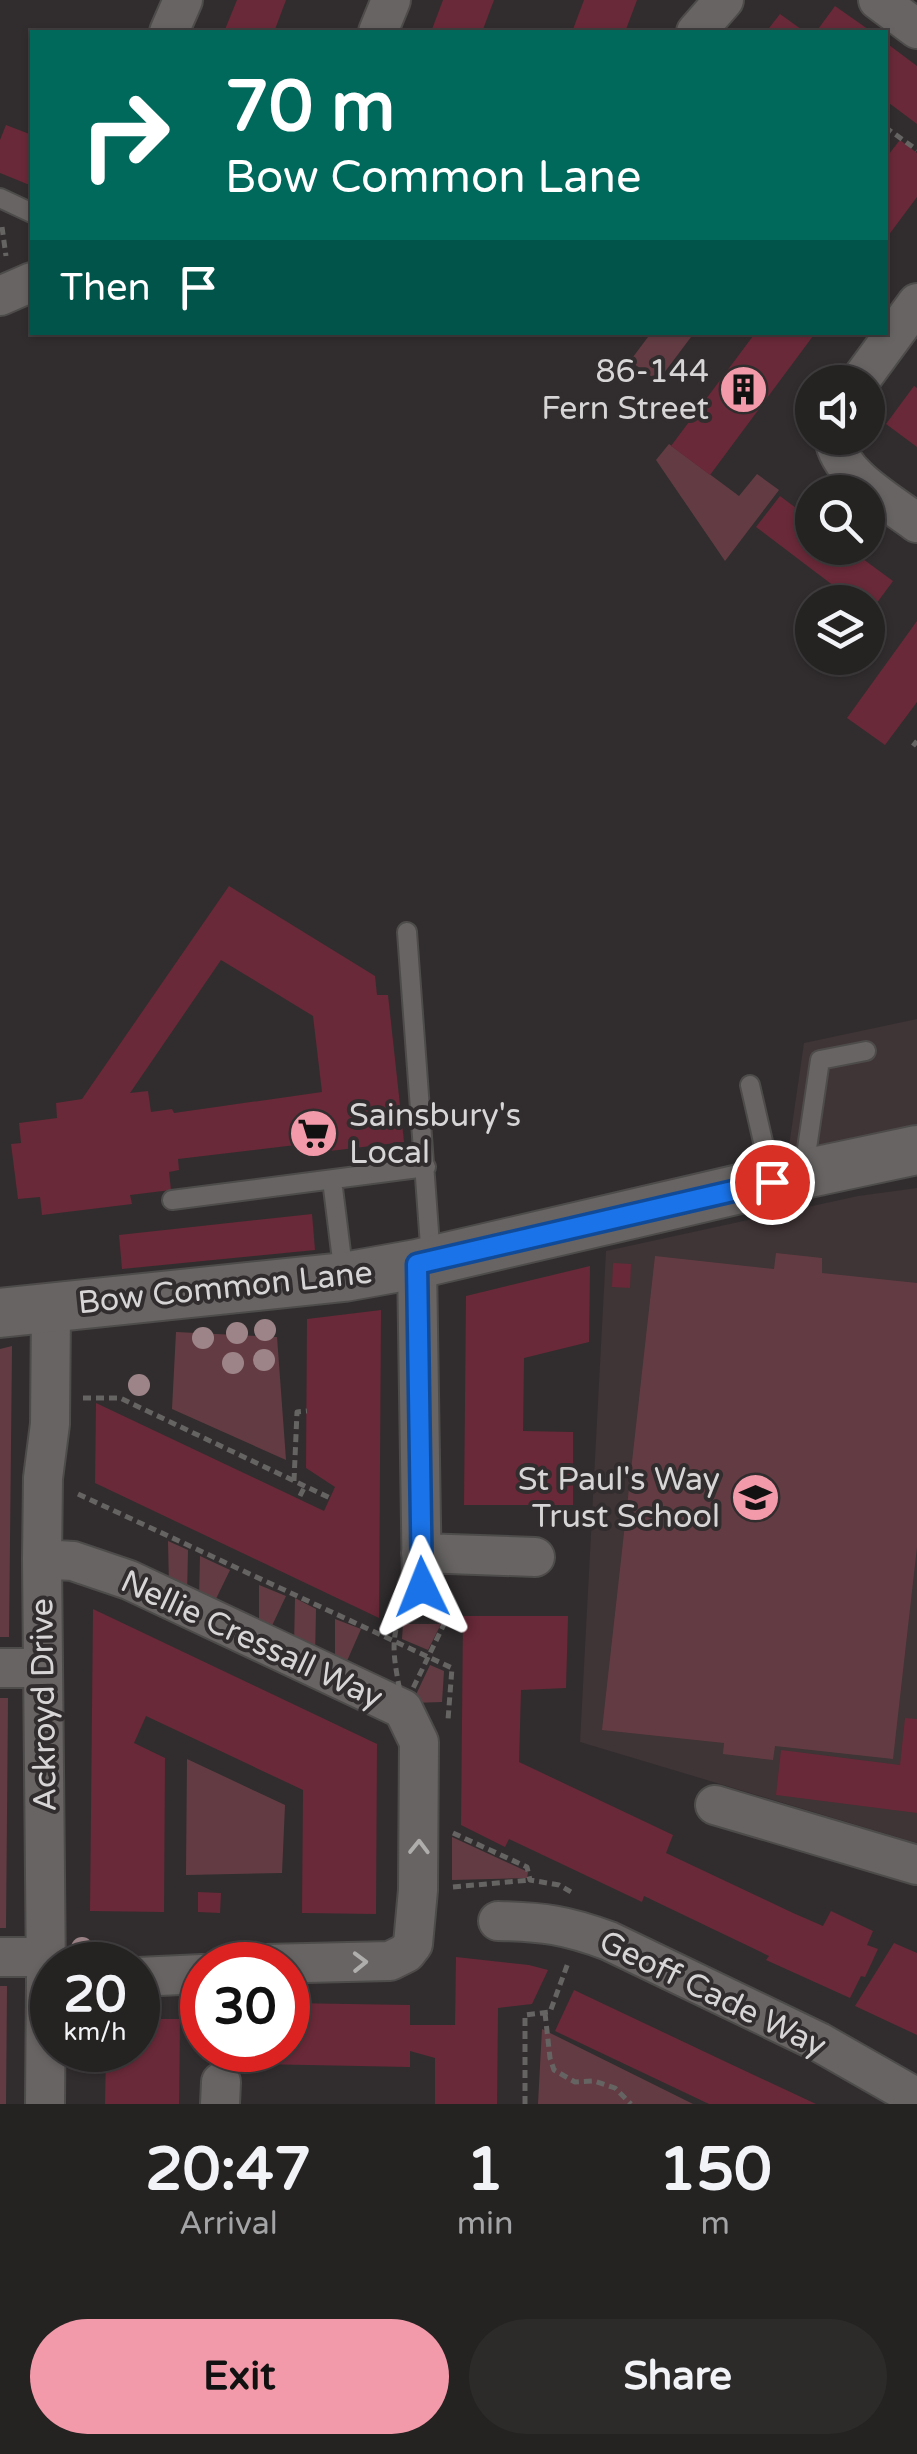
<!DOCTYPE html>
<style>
:root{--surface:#252222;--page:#2d2a2a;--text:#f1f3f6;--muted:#a3a4a5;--line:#423f40;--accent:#f39aaa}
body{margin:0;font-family:"Varela Round",sans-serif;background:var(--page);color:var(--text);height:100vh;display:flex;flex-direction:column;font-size:38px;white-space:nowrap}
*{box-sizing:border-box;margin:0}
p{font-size:32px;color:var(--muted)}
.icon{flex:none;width:55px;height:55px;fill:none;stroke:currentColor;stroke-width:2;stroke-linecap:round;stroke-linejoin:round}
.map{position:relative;height:2104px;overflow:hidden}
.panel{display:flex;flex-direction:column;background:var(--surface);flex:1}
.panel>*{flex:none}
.guide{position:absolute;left:30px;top:30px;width:858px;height:305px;border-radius:0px;box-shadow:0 2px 8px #0004,0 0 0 2px var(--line);background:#00695c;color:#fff;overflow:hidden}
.tools{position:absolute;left:795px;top:365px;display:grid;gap:20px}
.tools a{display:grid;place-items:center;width:90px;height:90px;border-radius:50%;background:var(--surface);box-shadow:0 2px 8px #0004,0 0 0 2px var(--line);font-size:50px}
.speed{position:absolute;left:30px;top:1942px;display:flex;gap:20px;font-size:50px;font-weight:700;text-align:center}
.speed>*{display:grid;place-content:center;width:130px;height:130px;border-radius:50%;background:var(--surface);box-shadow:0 2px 8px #0004,0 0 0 2px var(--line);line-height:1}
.speed small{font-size:25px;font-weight:400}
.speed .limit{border:15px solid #d22;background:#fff;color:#111}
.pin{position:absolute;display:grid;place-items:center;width:85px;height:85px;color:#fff;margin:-42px;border:5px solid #fff;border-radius:50%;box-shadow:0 2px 10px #0007}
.me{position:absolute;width:110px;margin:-55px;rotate:358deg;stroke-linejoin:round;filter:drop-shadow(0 0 8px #0008)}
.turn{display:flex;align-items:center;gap:35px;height:210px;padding:0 30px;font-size:45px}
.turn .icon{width:130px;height:130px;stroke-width:2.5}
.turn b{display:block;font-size:70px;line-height:85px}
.then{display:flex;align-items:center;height:95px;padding:0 30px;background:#0003;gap:20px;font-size:38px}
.eta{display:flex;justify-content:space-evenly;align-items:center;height:170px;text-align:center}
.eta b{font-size:60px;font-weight:700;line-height:70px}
.button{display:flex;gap:20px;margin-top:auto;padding:20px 30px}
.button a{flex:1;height:115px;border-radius:60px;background:var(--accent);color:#111;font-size:40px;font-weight:700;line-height:115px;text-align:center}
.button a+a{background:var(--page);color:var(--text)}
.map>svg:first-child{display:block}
</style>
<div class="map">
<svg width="917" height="2104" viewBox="0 0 917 2104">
<rect width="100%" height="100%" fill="#312d2e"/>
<path fill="#3f3436" d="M917,1019V1126L788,1153L804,1043Z
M917,1188V1843L580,1742L606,1251L858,1196Z"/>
<path fill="#633c43" d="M651,333H694L658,381L630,361Z
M669,444L739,496L757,474L779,490L725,561L656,460Z
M776,1253L822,1258V1273L917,1283V1547L893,1759L775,1746L773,1760L723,1754L724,1743L602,1730L655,1256L774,1269Z
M176,1332L277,1337L286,1460L172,1409Z
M12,1346L9,1637H0V1349Z
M168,1541L188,1550L187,1594L169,1585Z
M200,1556L230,1570L212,1607L199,1599Z
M259,1585L286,1596L269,1632L259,1628Z
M295,1598L316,1609L315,1656L294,1647Z
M335,1619L361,1629L343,1670L335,1666Z
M403,1624H441L428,1650L402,1639Z
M430,1665L444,1671L442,1702L412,1703Z
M0,1698H8L6,1928H0Z
M187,1759L285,1805L282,1873L186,1875Z
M452,1837L528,1872L527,1878L452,1880Z
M0,1986H7L6,2104H0Z
M542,2029L693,2104H538Z"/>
<path fill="#692938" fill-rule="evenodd" d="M237,0H286L274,32H224Z
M443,0H494L482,32H431Z
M584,0H637L625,32H572Z
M835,6L872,32H816Z
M780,14L805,32H766Z
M885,42L917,66V124L885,100Z
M6,125L32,135V186L0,173V140Z
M900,140L917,153V197L885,240V159Z
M756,332H816L710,475L671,446Z
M914,386L917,388V447L886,424Z
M780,496L812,520V548H848L893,581L868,615V602H855L756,527Z
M917,621V702L885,745L847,718Z
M229,886L375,976L377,995H388L404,1142L330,1151L329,1141L178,1159L179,1170L169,1172L171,1190L130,1195L132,1204L42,1215L40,1197L18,1199L11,1144L21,1143L19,1123L57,1118L56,1103L82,1099ZM221,960L313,1016L322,1092L174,1113L172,1109L151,1112L148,1091L130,1093Z
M312,1214L315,1250L122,1269L119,1235Z
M613,1263L631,1264L630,1288L612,1287Z
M590,1266L589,1342L524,1358L523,1431L573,1432V1505H464L466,1296Z
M381,1310L379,1618L95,1483L96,1403L324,1511L335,1487L306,1468L307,1319Z
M93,1609L377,1744L376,1914L302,1913L303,1790L146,1716L134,1743L165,1758L164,1912L90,1911Z
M463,1616H568L566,1688L521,1690L519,1762L673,1835L666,1853L793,1913L823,1926L831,1911L873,1931L867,1945L878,1949L865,1977L861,1976L850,1998L766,1960L769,1956L644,1896L642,1902L509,1839L505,1847L461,1825Z
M905,1718L917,1719V1813L776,1795L781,1750L900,1765Z
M198,1892L221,1893L220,1913L198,1912Z
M894,1943L917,1953V2035L855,2006Z
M456,1957L529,1965L548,1970L532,2004L498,2008L497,2104H435V2058L410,2051V2067L256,2064L255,2054L243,2051L288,2050V2003L410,2005V2025H455Z
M574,1990L724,2061L816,2104H709L555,2031Z
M138,2001H150V2019H180L179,2104H105L106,2050H138Z"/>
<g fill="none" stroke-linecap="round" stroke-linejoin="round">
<defs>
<path id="service" d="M0,198L32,213
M407,932L431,1259
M750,1085L772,1181
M804,1169L820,1060L866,1051
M332,1180L344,1276
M172,1200L426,1167"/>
<path id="minor" d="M878,0L917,29
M169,32L183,0
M378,32L391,0
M696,32L724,0
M0,296L32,282
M859,382L917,303
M834,438C839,475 888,501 917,523
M417,1264L422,1587
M421,1553L535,1557
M42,1559L73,1561L129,1580L403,1709L419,1742L418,1890L413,1944L406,1953L390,1961L227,1965
M0,1668H42
M715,1805L917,1865
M498,1921C544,1922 566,1925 609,1941L819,2042L917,2098
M0,1957H46
M138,1977L202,1974
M45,2104L46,1979L42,1559L43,1478L50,1424L51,1307
M220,2104L221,2082"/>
<path id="tertiary" d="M0,1313L344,1277L417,1264L804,1174L917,1150"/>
</defs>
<use href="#service" stroke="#4e4b4b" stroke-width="22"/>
<use href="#minor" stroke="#4e4b4b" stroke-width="42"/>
<use href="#tertiary" stroke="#4e4b4b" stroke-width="52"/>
<path stroke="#666363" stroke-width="5" stroke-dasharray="8 5" stroke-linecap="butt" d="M885,127L917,150
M2,227L6,256
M913,746L917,741
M83,1398H120L330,1498
M294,1481L297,1412L307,1411
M78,1494L452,1668L448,1720
M300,1496L305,1486
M422,1587L446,1596L447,1618L403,1709C395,1658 381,1628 422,1587Z
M453,1833L527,1867L530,1880L559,1885L571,1892
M453,1887L530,1880
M545,2013L550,2058L554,2070L575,2082L594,2081L615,2088L631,2104
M525,2104V2015L550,2012L568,1963"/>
<use href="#service" stroke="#686464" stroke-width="18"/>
<use href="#minor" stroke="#686464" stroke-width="38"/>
<use href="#tertiary" stroke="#686464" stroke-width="48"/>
</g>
<g fill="#9d8488">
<circle cx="265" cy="1330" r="11"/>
<circle cx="237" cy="1333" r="11"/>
<circle cx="203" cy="1338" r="11"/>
<circle cx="264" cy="1360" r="11"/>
<circle cx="233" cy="1363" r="11"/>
<circle cx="139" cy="1385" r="11"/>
<circle cx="82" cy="1948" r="11"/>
</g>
<defs><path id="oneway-chevron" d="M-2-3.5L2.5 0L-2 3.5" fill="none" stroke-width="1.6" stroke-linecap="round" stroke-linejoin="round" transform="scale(2.5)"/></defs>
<g stroke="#b0adad">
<use href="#oneway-chevron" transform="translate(419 1847) rotate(-89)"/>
<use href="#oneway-chevron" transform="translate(360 1962) rotate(-1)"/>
</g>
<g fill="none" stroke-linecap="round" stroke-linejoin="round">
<defs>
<path id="route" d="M422,1587L417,1264L772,1182"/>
</defs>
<use href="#route" stroke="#114b97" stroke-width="25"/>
<use href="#route" stroke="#1a73e8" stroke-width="18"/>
</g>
<defs>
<symbol id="building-disc" viewBox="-11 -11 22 22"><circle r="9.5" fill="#f39aaa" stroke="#312d2e"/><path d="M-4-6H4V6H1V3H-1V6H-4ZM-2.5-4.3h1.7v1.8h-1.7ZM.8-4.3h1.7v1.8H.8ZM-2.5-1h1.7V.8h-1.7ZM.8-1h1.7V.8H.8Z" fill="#111"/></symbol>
<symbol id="supermarket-disc" viewBox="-11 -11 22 22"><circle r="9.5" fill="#f39aaa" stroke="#312d2e"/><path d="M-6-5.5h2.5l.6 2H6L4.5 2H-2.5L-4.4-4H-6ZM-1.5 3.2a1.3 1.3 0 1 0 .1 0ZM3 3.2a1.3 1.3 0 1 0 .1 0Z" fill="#111"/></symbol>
<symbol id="school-disc" viewBox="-11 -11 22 22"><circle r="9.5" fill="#f39aaa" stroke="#312d2e"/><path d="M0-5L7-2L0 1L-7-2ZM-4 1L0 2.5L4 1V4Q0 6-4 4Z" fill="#111"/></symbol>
</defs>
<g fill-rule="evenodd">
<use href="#building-disc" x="716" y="362" width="55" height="55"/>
<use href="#supermarket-disc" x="286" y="1106" width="55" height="55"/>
<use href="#school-disc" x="728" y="1470" width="55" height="55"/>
</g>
<g text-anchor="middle" stroke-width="8" stroke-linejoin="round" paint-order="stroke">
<g font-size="32" fill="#d7d5d5" stroke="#312d2e" text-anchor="end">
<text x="709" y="382">86-144<tspan x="709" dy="37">Fern Street</tspan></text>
<text x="349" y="1126" text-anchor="start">Sainsbury's<tspan x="349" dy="37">Local</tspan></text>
<text x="720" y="1490">St Paul's Way<tspan x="720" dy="37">Trust School</tspan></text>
</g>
<g font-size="32" fill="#d7d5d5" stroke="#312d2e">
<text transform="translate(225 1287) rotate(-6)" y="11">Bow Common Lane</text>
<text transform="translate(252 1639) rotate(25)" y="11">Nellie Cressall Way</text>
<text transform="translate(43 1705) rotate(-91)" y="11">Ackroyd Drive</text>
<text transform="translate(713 1993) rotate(26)" y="11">Geoff Cade Way</text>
</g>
</g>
</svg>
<div class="tools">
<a><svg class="icon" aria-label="sound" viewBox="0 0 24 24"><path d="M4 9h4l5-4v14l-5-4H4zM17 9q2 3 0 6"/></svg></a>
<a><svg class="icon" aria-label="search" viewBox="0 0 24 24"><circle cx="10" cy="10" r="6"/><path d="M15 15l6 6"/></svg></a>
<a><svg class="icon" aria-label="layers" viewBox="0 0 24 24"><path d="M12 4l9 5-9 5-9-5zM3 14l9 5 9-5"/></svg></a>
</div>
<div class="speed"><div>20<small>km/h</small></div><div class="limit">30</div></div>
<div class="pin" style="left:772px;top:1182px;background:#d93025"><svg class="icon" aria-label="arrive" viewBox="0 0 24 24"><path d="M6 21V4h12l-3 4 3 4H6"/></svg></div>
<svg class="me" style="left:422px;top:1587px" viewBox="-20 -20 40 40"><path d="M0-17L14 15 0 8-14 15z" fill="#1a73e8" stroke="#fff" stroke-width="4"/></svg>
<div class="guide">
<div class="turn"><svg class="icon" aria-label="right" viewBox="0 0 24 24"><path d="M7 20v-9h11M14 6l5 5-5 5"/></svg><div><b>70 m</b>Bow Common Lane</div></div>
<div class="then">Then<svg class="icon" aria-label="arrive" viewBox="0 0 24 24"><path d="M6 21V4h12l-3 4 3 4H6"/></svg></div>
</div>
</div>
<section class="panel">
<div class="eta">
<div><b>20:47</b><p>Arrival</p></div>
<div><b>1</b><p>min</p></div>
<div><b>150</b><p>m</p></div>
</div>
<div class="button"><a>Exit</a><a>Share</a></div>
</section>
